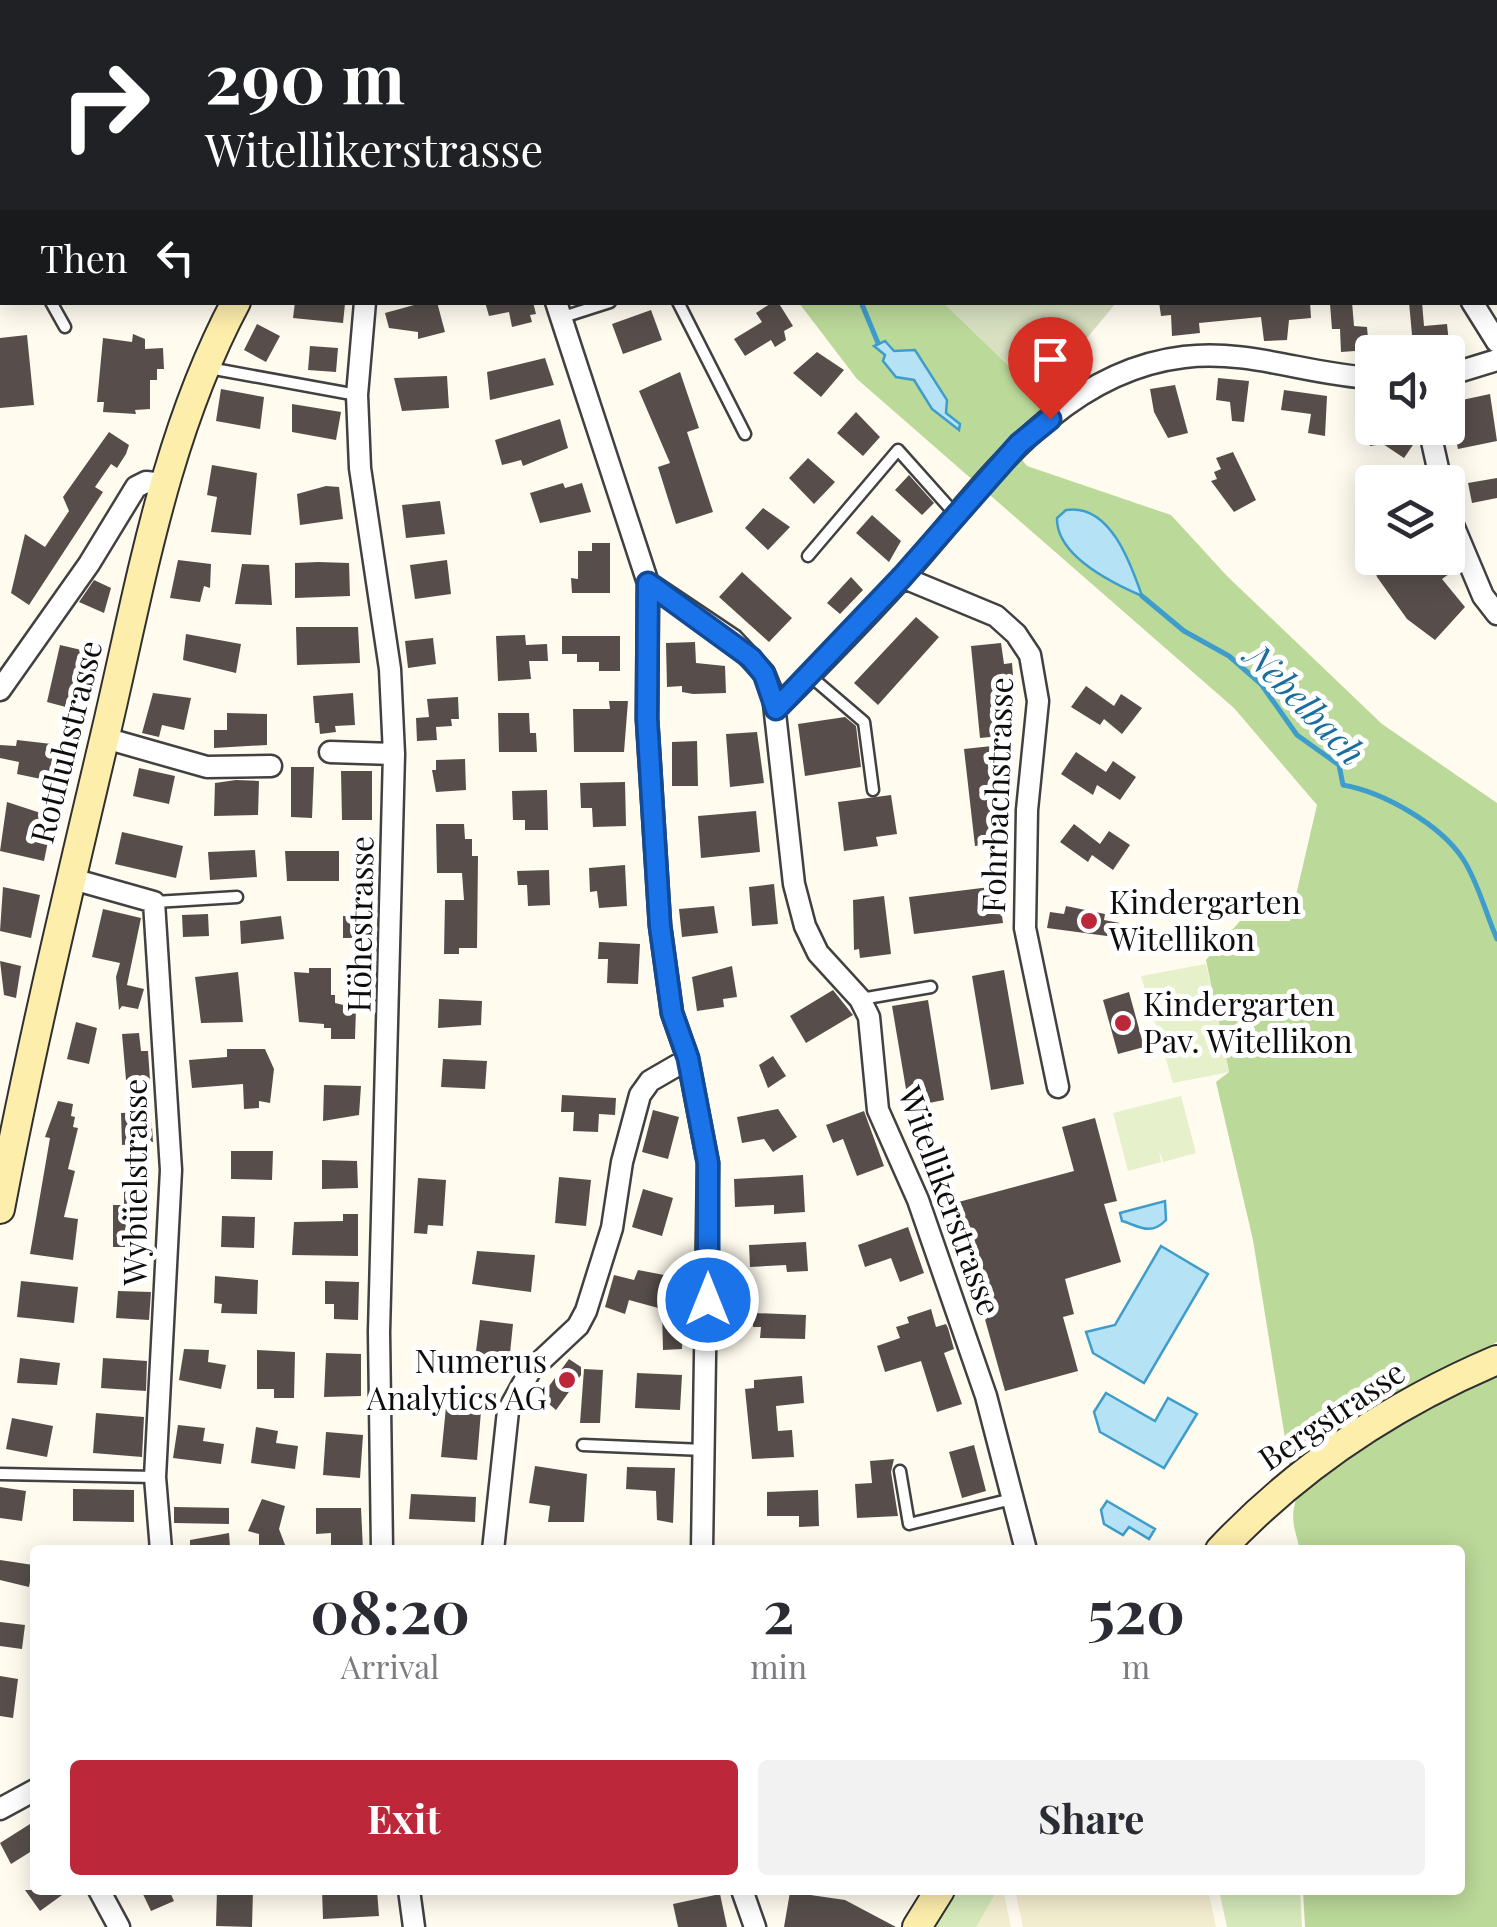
<!DOCTYPE html>
<meta charset="utf-8">
<style>
:root{--surface:#fff;--page:#f2f2f3;--text:#2b2b33;--muted:#7c7c81;--accent:#bc283a}
body{margin:0;font-family:"Playfair Display",serif;background:var(--page);color:var(--text);height:100vh;display:flex;flex-direction:column;font-size:38px;white-space:nowrap}
*{box-sizing:border-box;margin:0}
p{font-size:32px;color:var(--muted)}
.icon{flex:none;width:55px;height:55px;fill:none;stroke:currentColor;stroke-width:2;stroke-linecap:round;stroke-linejoin:round}
.map{position:relative;flex:1;overflow:hidden}
.side{position:absolute;left:30px;top:1545px;width:1435px;height:350px;display:flex;flex-direction:column;background:var(--surface);border-radius:10px;box-shadow:0 5px 25px #0003}
.side>*{flex:none}
.hud{position:absolute;left:0px;top:0px;width:1498px;height:305px;box-shadow:0 5px 25px #0003;background:#202124;color:#fff;overflow:hidden}
.buttons{position:absolute;left:1355px;top:335px;display:grid;gap:20px}
.buttons a{display:grid;place-items:center;width:110px;height:110px;border-radius:10px;background:var(--surface);box-shadow:0 5px 25px #0003;font-size:50px}
.pin{position:absolute;display:grid;place-items:center;width:85px;height:85px;color:#fff;margin:-102px -42px;border-radius:50% 50% 50% 0;rotate:-45deg;box-shadow:0 0 10px #0007}
.pin .icon{rotate:45deg}
.me{position:absolute;width:110px;margin:-55px;rotate:0deg;stroke-linejoin:round;filter:drop-shadow(0 0 8px #0008)}
.turn{display:flex;align-items:center;gap:35px;height:210px;padding:0 40px;font-size:45px}
.turn .icon{width:130px;height:130px;stroke-width:2.5}
.turn b{display:block;font-size:70px;line-height:85px}
.then{display:flex;align-items:center;height:95px;padding:0 40px;background:#0003;gap:20px;font-size:38px}
.eta{display:flex;justify-content:space-evenly;align-items:center;height:170px;text-align:center}
.eta b{font-size:60px;font-weight:700;line-height:70px}
.primary-button{display:flex;gap:20px;margin-top:auto;padding:20px 40px}
.primary-button a{flex:1;height:115px;border-radius:10px;background:var(--accent);color:#fff;font-size:40px;font-weight:700;line-height:115px;text-align:center}
.primary-button a+a{background:var(--page);color:var(--text)}
.map>svg:first-child{display:block}
</style>
<div class="map">
<svg width="1497" height="1927" viewBox="0 0 1497 1927">
<rect width="100%" height="100%" fill="#fffbef"/>
<path fill="#f4eed0" d="M1015,1890H1208L1216,1927H1023Z
M994,1893L1004,1894L1011,1927H975Z"/>
<path fill="#d5e9ba" d="M952,1890H1003L1004,1894H995L976,1927H927Z
M1219,1890H1300L1302,1927H1227Z"/>
<path fill="#bbd999" d="M799,303H944L1048,404L1010,444L1027,466L1171,515L1227,576L1382,724L1497,803V1342L1363,1410L1291,1475L1253,1240L1216,1082L1229,1072L1206,960L1240,921H1290L1317,805L1234,708L857,379Z
M1497,1376V1927H1305L1303,1890H1460V1550H1300C1295,1529 1289,1518 1297,1497C1313,1461 1457,1394 1497,1376Z"/>
<path fill="#d8e0c1" d="M696,0H1395V2H698Z
M944,303H1116L1062,368L1066,388L1048,404Z"/>
<path fill="#e6f0cb" d="M1206,964L1229,1072L1173,1083L1141,976Z
M1181,1096L1196,1153L1163,1162L1159,1150L1161,1162L1128,1171L1113,1113Z"/>
<path fill="#b5e2f5" stroke="#3e9dcb" stroke-width="2.5" d="M885,341L894,351L915,350L947,400L946,413L960,424L959,430L932,409L914,380L896,377L883,361L885,355L874,346Z
M1066,510C1110,503 1131,564 1142,596C1112,583 1056,556 1057,518Z
M1165,1201L1166,1220C1150,1237 1137,1225 1122,1221L1120,1213Z
M1161,1246L1208,1274L1144,1383L1093,1353L1086,1332L1115,1325Z
M1106,1393L1155,1421L1168,1398L1197,1414L1164,1468L1100,1432L1094,1412Z
M1107,1501L1155,1529L1149,1539L1129,1527L1123,1535L1104,1524L1101,1510Z"/>
<g fill="none" stroke-linecap="round" stroke-linejoin="round">
<path stroke="#3e9dcb" stroke-width="5" d="M586,0L588,2
M861,302L878,343
M1142,596L1184,631L1229,656L1261,684L1297,735L1339,765L1343,785C1383,792 1440,824 1463,859C1478,882 1486,914 1497,939"/>
</g>
<path fill="#574e4b" d="M295,302L345,304L343,323L293,318Z
M425,302H437L445,332L418,339V332L389,328L385,313Z
M485,302H533L536,314L530,315L532,322L512,327L509,312L489,316Z
M773,302H778L793,326L784,331L786,340L775,347L771,340L745,356L734,339L762,322L756,313Z
M1159,302H1310L1311,318L1289,320L1287,340L1264,341L1261,317L1199,323L1200,333L1172,336L1171,315L1161,316Z
M1352,302L1354,326L1367,327L1369,350L1341,352L1340,329H1332L1330,304Z
M1409,302H1422L1424,326L1447,324L1450,352H1427V345L1413,346Z
M651,310L662,340L623,354L612,324Z
M257,324L280,336L266,362L244,350Z
M133,334L145,339V349L163,348L164,369H157V380H150V409L135,410L136,414L103,412L104,402H97L103,338L132,342Z
M27,335L34,405L0,408V338Z
M310,346L338,348L336,372L308,370Z
M817,352L844,370L821,397L793,373Z
M545,358L554,385L490,400L487,372Z
M680,372L699,428L687,432L713,512L676,524L658,467L670,463L639,391Z
M447,376L449,408L402,411L394,378Z
M1218,378L1249,381L1244,422L1232,421L1230,402L1216,400Z
M1175,385L1188,433L1168,438L1154,412L1150,389Z
M221,389L264,397L260,429L216,421Z
M1284,390L1327,396L1325,436L1308,433L1311,414L1281,410Z
M1490,394L1497,441L1458,449L1448,403Z
M292,404L341,412L336,440L292,432Z
M856,412L880,437L863,456L837,433Z
M560,419L568,448L523,466L521,460L502,465L495,440Z
M1368,428H1399L1415,442L1404,458L1383,444L1370,446Z
M109,432L129,445L126,454L117,468L111,464L95,487L103,492L29,605L11,593L25,534L45,547L69,511L63,497Z
M1233,452L1256,500L1234,512L1211,481L1217,479L1214,472L1221,469L1216,458Z
M808,458L835,482L814,504L789,478Z
M212,465L257,473L251,535L211,532L217,497L207,495Z
M909,475L934,503L922,515L895,490Z
M1497,478V498L1472,503L1468,483Z
M563,483L565,488L582,483L591,512L540,523L530,493Z
M326,486L339,487L343,519L300,525L297,494Z
M440,501L445,534L406,538L402,505Z
M763,508L790,527L768,550L745,528Z
M872,515L901,541L889,562L856,533Z
M592,543H610V593H572L571,578L578,579V551H592Z
M1372,558H1442L1449,574L1442,579L1465,607L1435,640L1407,619L1377,577Z
M178,560L211,564L210,588L204,586L200,602L170,598Z
M447,560L451,594L415,599L410,565Z
M318,562L349,563L350,596L295,598V563Z
M242,564L269,565L272,605L235,604Z
M742,572L792,618L769,642L719,597Z
M851,577L863,590L840,614L827,603Z
M94,580L111,588L104,613L79,602Z
M916,617L939,637L878,705L854,683Z
M296,627H358L360,663L297,665Z
M186,634L241,644L236,673L183,660Z
M525,635L526,645L547,644L548,661H529L531,679L498,681L496,636Z
M562,636H620V671H599V662H577V654H562Z
M433,638L436,664L408,668L405,641Z
M695,642L696,663L725,666L726,693L693,694L682,692V686L667,687L666,643Z
M1001,643L1004,664L1012,663L1016,710H1009L1011,735L980,738L971,646Z
M60,645L90,652L85,675L92,680L81,691L77,710L47,702Z
M1086,686L1114,706L1121,694L1142,708L1122,734L1104,719L1100,725L1071,707Z
M153,693L191,698L184,730L162,725L159,737L142,733Z
M353,693L355,725L335,726L336,732L320,734L319,723H315L313,696Z
M458,697L459,719H451L452,726L436,727L437,740L417,741L416,718L429,717L427,699Z
M609,701H628L624,752H574L573,709H610Z
M227,713L267,714V745L214,748V730H227Z
M498,713H529L530,733H536L537,752H499Z
M845,717L856,726L861,767L805,776L798,724Z
M757,732L764,783L730,787L726,734Z
M17,740L69,746L60,783L17,774L19,762L0,758V745L16,746Z
M697,741L698,786H672V742Z
M992,746L1006,843L975,846L964,749Z
M1076,752L1106,772L1113,761L1136,777L1120,800L1097,785L1093,795L1061,774Z
M465,759L466,790L436,792L432,770H436V760Z
M291,767H314L312,818L291,817Z
M139,768L175,776L169,804L133,796Z
M341,771H372V820H342Z
M236,780L259,781L258,815L214,816L215,783Z
M625,782L626,826L593,827L592,808H581L580,783Z
M547,790L548,830H525V820H513L512,791Z
M891,795L897,834L876,837L878,846L844,851L838,802Z
M7,802L53,817L44,861L0,851Z
M756,811L760,852L701,858L698,816Z
M436,824H464L465,839H472V856H478L477,948H459V954H444L445,900H464L462,873H437Z
M1074,824L1100,844L1109,831L1130,845L1113,870L1092,855L1088,862L1060,842Z
M122,832L183,846L176,878L115,864Z
M255,850L257,877L210,880L208,852Z
M285,851H339V881H287Z
M625,865L627,906L599,908L597,891L590,892L589,868Z
M549,870L550,905L528,906L527,885H518L517,871Z
M774,884L778,924L752,926L749,887Z
M998,886L1003,923L914,934L909,897Z
M3,887L40,895L31,938L0,931Z
M884,896L891,954L860,958L859,949L854,950L853,900Z
M714,906L718,933L682,937L679,909Z
M1066,906L1105,914L1104,920L1125,924L1122,938L1047,928L1050,912L1064,914Z
M103,909L141,918L127,985L144,989L138,1009L122,1006L119,1010L116,977L120,963L92,957Z
M208,914L209,936L183,937L182,915Z
M281,916L284,939L241,944L240,921Z
M343,916H364V938H343Z
M599,942L640,944L638,984L607,983L608,959H598Z
M0,961L21,966L16,998L4,995Z
M732,966L737,997L723,999L724,1007L697,1011L692,977Z
M309,968H331V995H335V1003L356,1008L355,1039H331V1028H324V1024L299,1022L294,972L309,973Z
M1004,970L1024,1084L991,1090L972,976Z
M238,972L243,1022L201,1023L195,977Z
M833,990L853,1015L806,1043L790,1016Z
M1129,992L1144,1047L1118,1054L1103,1000Z
M439,999L482,1001L481,1025L438,1028Z
M928,1000L944,1100L909,1107L892,1006Z
M76,1022L97,1028L89,1064L67,1059Z
M139,1033L141,1051H148L150,1080H126L122,1034Z
M227,1049H265L274,1069L270,1103L259,1101V1108L244,1109L243,1084L192,1088L189,1060L227,1057Z
M773,1056L786,1076L768,1088L759,1065Z
M443,1059L487,1061L485,1089L441,1087Z
M324,1085L361,1086L359,1115L323,1121Z
M562,1095L616,1098L615,1115L599,1114L598,1132L573,1131L574,1112H561Z
M58,1101L73,1104L71,1116L75,1117L73,1127L78,1128L68,1169L75,1171L64,1217L78,1219L73,1260L30,1254L50,1138L45,1137Z
M778,1109L797,1137L773,1152L764,1139L742,1143L737,1117Z
M653,1110L679,1117L668,1159L642,1152Z
M864,1111L884,1166L857,1176L843,1139L833,1143L826,1125Z
M151,1112L153,1142L122,1145L121,1113Z
M1095,1118L1117,1201L1104,1204L1121,1262L1065,1279L1074,1314L1063,1317L1078,1371L1005,1391L974,1280L985,1277L977,1247L963,1251L951,1204L1074,1171L1062,1127Z
M231,1151H273L272,1180L231,1179Z
M322,1160L357,1161L358,1188L322,1189Z
M803,1175L805,1212L774,1214V1205L735,1207L734,1179Z
M559,1177L591,1180L586,1226L555,1223Z
M418,1178L446,1180L443,1226L428,1225L427,1234L414,1233Z
M133,1184H148L147,1247H113V1205H124V1188H133Z
M643,1189L673,1198L662,1236L632,1227Z
M343,1214H358V1256L292,1255L294,1222L343,1221Z
M222,1216L255,1217L254,1248L221,1247Z
M908,1227L924,1273L900,1282L891,1258L865,1267L858,1245Z
M806,1242L808,1271L787,1272L786,1265L750,1267L749,1245Z
M477,1251L535,1255L531,1292L472,1284Z
M638,1270L685,1279L682,1349L663,1350L662,1309L629,1300L625,1314L605,1307L614,1275L634,1280Z
M215,1276L258,1280L257,1314L221,1313L222,1304L214,1303Z
M21,1281L78,1287L74,1323L17,1317Z
M325,1281L359,1282L358,1320L334,1319V1304H325Z
M118,1291L151,1292L149,1320L116,1318Z
M931,1309L936,1327L946,1324L948,1328L954,1349L944,1353L962,1404L937,1412L921,1361L885,1372L877,1346L900,1338L896,1327L909,1323L907,1317Z
M753,1313L806,1315L805,1339L760,1338L761,1327H753Z
M480,1320L513,1324L509,1363L475,1359Z
M184,1349L209,1350L208,1362L226,1365L221,1389L179,1380Z
M257,1350L295,1352L294,1398H274V1389H257Z
M326,1353L361,1354V1396L324,1397Z
M20,1358L60,1363L57,1385L17,1383Z
M103,1358L147,1361L146,1391L101,1388Z
M569,1359L581,1367V1375L556,1410L541,1397Z
M584,1369L603,1370L600,1423H580Z
M637,1373L682,1375L680,1410L635,1408Z
M802,1376L804,1403L776,1406L778,1431L792,1430L794,1457L752,1459L745,1389L754,1388V1380Z
M446,1407L481,1411L477,1460L441,1457Z
M96,1413L144,1417L142,1457L93,1453Z
M12,1418L53,1426L47,1457L6,1449Z
M178,1425L205,1428L203,1441L224,1444L221,1464L173,1458Z
M256,1427L278,1431L276,1443L298,1446L295,1469L251,1463Z
M326,1432L363,1435L360,1478L323,1475Z
M974,1445L986,1491L962,1498L949,1452Z
M894,1459L891,1472L898,1516L857,1518L855,1484L872,1483L870,1461Z
M535,1466L587,1474L584,1522H548L550,1506L529,1503Z
M627,1467L675,1468L673,1523L657,1520L656,1491L626,1489Z
M0,1487L26,1491L22,1521L0,1518Z
M73,1489L134,1490V1522L73,1521Z
M818,1490L819,1526L799,1527V1516H767V1492Z
M411,1494L476,1497L475,1522L409,1519Z
M262,1499L285,1506L279,1529L287,1550H259V1534L248,1531Z
M174,1507L229,1508V1524L174,1523Z
M316,1508H361L363,1550H331V1533L316,1534Z
M229,1533L230,1547H190V1540Z
M0,1560L33,1565L29,1587L0,1580Z
M0,1622L25,1625L22,1649L0,1646Z
M0,1676L18,1679L13,1718L0,1716Z
M30,1824L35,1849L11,1864L0,1843Z
M25,1890H69L40,1911Z
M141,1890H169L174,1901L151,1911Z
M217,1890H253L252,1927L216,1926Z
M322,1890H377L379,1916L323,1919Z
M790,1892L845,1900L896,1927H784Z
M720,1894L727,1927H678L673,1904Z"/>
<g fill="none" stroke-linecap="round" stroke-linejoin="round">
<defs>
<path id="service" d="M358,0L366,2
M934,0V2
M1079,0L1080,2
M1223,2L1225,0
M51,302L65,327
M678,302L745,434
M560,318L610,302
M209,368L357,395
M808,556L898,450L956,515
M809,675L864,722L873,790
M155,902L237,897
M861,999L931,987
M583,1445L704,1450
M900,1471L909,1524L1012,1499
M0,1474L155,1477"/>
<path id="minor" d="M102,0L103,2
M480,0L482,2
M1411,0V2
M0,191H2
M365,302L357,395L360,468L390,669L394,754L379,1332L382,1550
M556,302L648,583L733,640L764,673L773,695L794,884L805,926L818,953L860,999L869,1017L878,1110L918,1200L986,1396L1026,1550
M1472,302L1497,342
M1448,375L1497,360
M1429,428L1441,482
M1448,513L1483,596L1497,614
M902,577L996,616L1016,634L1030,655L1038,701L1027,810L1025,928L1058,1087
M648,583L647,719L660,925L672,1013L688,1059L708,1163L702,1550
M0,690L89,564L136,487L146,482L165,484
M776,709C819,666 862,622 903,577C982,489 1056,372 1184,357C1249,349 1309,375 1372,378
M105,738L207,767L271,766
M330,752L394,754
M69,878L154,902L171,1170L155,1477L161,1550
M493,1550L508,1411L530,1371L578,1326L586,1311L612,1228L622,1162L640,1095L650,1081L688,1059
M0,1809L35,1790
M99,1890L119,1927
M409,1890L414,1927
M742,1890L755,1927"/>
<path id="secondary" d="M380,2L381,0
M0,1209C30,1050 68,893 105,736C140,588 164,437 236,302
M1220,1550C1297,1468 1393,1404 1497,1360
M917,1927L940,1890"/>
</defs>
<use href="#service" stroke="#414141" stroke-width="15"/>
<use href="#minor" stroke="#414141" stroke-width="25"/>
<use href="#secondary" stroke="#303030" stroke-width="32"/>
<use href="#service" stroke="#fff" stroke-width="10"/>
<use href="#minor" stroke="#fff" stroke-width="20"/>
<use href="#secondary" stroke="#fdeeac" stroke-width="28"/>
</g>
<g fill="none" stroke-linecap="round" stroke-linejoin="round">
<defs>
<path id="route" d="M708,1300V1163L688,1058L672,1013L660,926L647,719L648,583L751,658L764,674L776,709L902,577L1019,444L1050,419"/>
</defs>
<use href="#route" stroke="#114b97" stroke-width="25"/>
<use href="#route" stroke="#1a73e8" stroke-width="18"/>
</g>
<g fill="#bc283a" stroke="#fff" stroke-width="4">
<circle cx="1089" cy="921" r="10"/>
<circle cx="1123" cy="1023" r="10"/>
<circle cx="567" cy="1380" r="10"/>
</g>
<g text-anchor="middle" stroke-width="10" stroke-linejoin="round" paint-order="stroke">
<g font-size="32" fill="#0e0e0e" stroke="#fff">
<text transform="translate(67 742) rotate(-76)" y="11">Rotfluhstrasse</text>
<text transform="translate(998 795) rotate(-88)" y="11">Fohrbachstrasse</text>
<text transform="translate(361 924) rotate(-89)" y="11">Höhestrasse</text>
<text transform="translate(136 1182) rotate(-90)" y="11">Wybüelstrasse</text>
<text transform="translate(949 1201) rotate(70)" y="11">Witellikerstrasse</text>
<text transform="translate(1332 1416) rotate(-34)" y="11">Bergstrasse</text>
</g>
<g font-size="32" fill="#0e0e0e" stroke="#fff" text-anchor="start">
<text x="1109" y="914">Kindergarten<tspan x="1109" dy="37">Witellikon</tspan></text>
<text x="1143" y="1016">Kindergarten<tspan x="1143" dy="37">Pav. Witellikon</tspan></text>
<text x="547" y="1373" text-anchor="end">Numerus<tspan x="547" dy="37">Analytics AG</tspan></text>
</g>
<g font-size="35" font-style="italic" fill="#196e9e" stroke="#fff">
<text transform="translate(1305 705) rotate(46)" y="12">Nebelbach</text>
</g>
</g>
</svg>
<div class="buttons">
<a><svg class="icon" aria-label="sound" viewBox="0 0 24 24"><path d="M4 9h4l5-4v14l-5-4H4zM17 9q2 3 0 6"/></svg></a>
<a><svg class="icon" aria-label="layers" viewBox="0 0 24 24"><path d="M12 4l9 5-9 5-9-5zM3 14l9 5 9-5"/></svg></a>
</div>
<div class="pin" style="left:1050px;top:419px;background:#d93025"><svg class="icon" aria-label="arrive" viewBox="0 0 24 24"><path d="M6 21V4h12l-3 4 3 4H6"/></svg></div>
<svg class="me" style="left:708px;top:1300px" viewBox="-20 -20 40 40"><circle r="17" fill="#1a73e8" stroke="#fff" stroke-width="3"/><path d="M0-11L8 9 0 5-8 9z" fill="#fff"/></svg>
<div class="hud">
<div class="turn"><svg class="icon" aria-label="right" viewBox="0 0 24 24"><path d="M7 20v-9h11M14 6l5 5-5 5"/></svg><div><b>290 m</b>Witellikerstrasse</div></div>
<div class="then">Then<svg class="icon" aria-label="left" viewBox="0 0 24 24"><path d="M17 20v-9H6M10 6l-5 5 5 5"/></svg></div>
</div>
<section class="side">
<div class="eta">
<div><b>08:20</b><p>Arrival</p></div>
<div><b>2</b><p>min</p></div>
<div><b>520</b><p>m</p></div>
</div>
<div class="primary-button"><a>Exit</a><a>Share</a></div>
</section>
</div>
